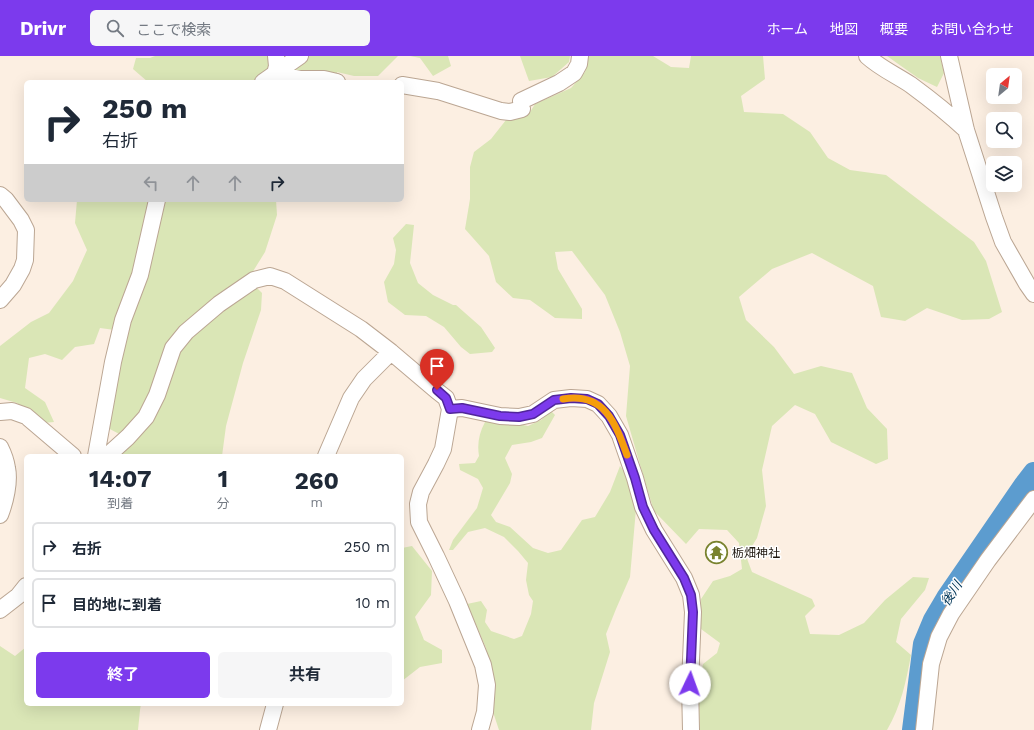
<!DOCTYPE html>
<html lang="ja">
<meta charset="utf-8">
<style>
:root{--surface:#fff;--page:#f6f6f7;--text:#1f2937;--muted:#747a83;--line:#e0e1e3;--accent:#7c3aed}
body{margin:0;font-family:"Work Sans","Noto Sans JP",sans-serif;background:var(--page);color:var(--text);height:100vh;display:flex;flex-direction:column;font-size:15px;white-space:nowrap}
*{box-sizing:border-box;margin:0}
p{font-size:13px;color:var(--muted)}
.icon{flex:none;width:22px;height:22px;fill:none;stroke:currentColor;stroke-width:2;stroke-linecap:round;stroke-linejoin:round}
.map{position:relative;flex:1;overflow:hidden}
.details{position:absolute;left:24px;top:398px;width:380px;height:252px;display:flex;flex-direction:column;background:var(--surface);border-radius:6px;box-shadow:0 4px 16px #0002}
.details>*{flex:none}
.banner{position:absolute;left:24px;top:24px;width:380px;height:122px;border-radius:6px;box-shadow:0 4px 16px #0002;background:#fff;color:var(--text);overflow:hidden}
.needle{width:26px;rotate:29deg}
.fabs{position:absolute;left:986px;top:12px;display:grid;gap:8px}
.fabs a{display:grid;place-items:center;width:36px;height:36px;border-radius:6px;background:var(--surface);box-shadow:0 4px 16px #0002;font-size:20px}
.pin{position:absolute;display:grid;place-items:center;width:34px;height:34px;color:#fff;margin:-41px -17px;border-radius:50% 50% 50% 0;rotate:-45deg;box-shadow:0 0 4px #0007}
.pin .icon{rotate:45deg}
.me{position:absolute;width:44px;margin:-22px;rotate:3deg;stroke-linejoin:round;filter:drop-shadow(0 0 3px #0008)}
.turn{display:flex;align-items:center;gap:14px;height:84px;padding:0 12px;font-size:18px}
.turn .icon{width:52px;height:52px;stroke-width:2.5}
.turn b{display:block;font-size:28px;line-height:34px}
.lanes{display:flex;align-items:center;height:38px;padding:0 12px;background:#0003;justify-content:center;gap:20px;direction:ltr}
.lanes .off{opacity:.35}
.eta{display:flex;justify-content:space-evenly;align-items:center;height:68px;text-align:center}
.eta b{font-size:24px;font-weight:700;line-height:28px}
.button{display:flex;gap:8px;margin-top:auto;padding:8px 12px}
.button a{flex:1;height:46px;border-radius:6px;background:var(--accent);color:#fff;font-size:16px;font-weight:700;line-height:46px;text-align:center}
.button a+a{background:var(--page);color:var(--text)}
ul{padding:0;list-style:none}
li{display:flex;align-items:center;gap:12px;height:50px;margin:0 8px 6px;padding:0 4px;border:2px solid var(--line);border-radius:6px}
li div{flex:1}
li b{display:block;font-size:15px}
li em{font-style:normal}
header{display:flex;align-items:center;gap:24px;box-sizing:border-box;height:56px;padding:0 20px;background:var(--accent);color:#fff}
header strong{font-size:19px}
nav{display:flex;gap:22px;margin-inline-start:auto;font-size:14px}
.search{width:280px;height:36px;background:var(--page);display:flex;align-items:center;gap:10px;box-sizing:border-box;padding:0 14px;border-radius:6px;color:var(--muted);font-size:15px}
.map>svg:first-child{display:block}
</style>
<header>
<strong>Drivr</strong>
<div class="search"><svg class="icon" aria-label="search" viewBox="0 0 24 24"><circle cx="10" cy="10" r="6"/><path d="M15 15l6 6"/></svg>ここで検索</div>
<nav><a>ホーム</a><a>地図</a><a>概要</a><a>お問い合わせ</a></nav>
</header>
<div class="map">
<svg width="1034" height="674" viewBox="0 0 1034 674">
<rect width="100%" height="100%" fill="#fcefe2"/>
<path fill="#dae6b6" d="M155,0H398L378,20H354L337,16L338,26H148L133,13L136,2H150Z
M410,0H448L451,10L433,20L420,2Z
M520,0H570L569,6L552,21L529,25Z
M588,0H653L671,11L689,12L691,0H763L765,23L741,40L744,56L783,58L810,76L828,102L850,114L886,119L974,186L986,205L1002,256L989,263L962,264L927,252L905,265L881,261L873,230L812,197L772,213L739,241L746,264L774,291L794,318L821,310L852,317L867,352L887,373L888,403L876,408L831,386L815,358L795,349L772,370L762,414L766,450L757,482L746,500L752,516L812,543L815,550L805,560L810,578L839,579L864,567L885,544L913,521L929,522L925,534L901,563L896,586L911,599C906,626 901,650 887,674H700L698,629L703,608L717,597L720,587L701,573V543L713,525L730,520L742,513L739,487L727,474L699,473L686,488L654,455L641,412L626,360L630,310L620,276L605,239L572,195L555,196L558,213L582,253V263L555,262L530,244L513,242L496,226L489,200L465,173L470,143V111L474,96L491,83L506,64L530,56L535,48L571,32L585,16Z
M887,0H940L944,17L937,31L918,22Z
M77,144H276L277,159L265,196L252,217V227L262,237L261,254L243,307L226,370L222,400H119L123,395V380L106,371L122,275L100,272L94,288L75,291L62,304L45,298L29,302L25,332L45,346L54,366L43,367L17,347L0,342V290L31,266L49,257L73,225L87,194L75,167Z
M406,168L414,169L410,207L418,227L433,239L453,249H456L481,271L495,292L492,296L470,298L461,291L444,271L426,260L405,259L388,246L384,226L394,208L396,194L393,182Z
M551,355L555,359L542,382L531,386L512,389L505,402L512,418L510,427L491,459L496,466L510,471L533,492L548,497L561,494L582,464L595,461L610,436L620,410L627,419L636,453L630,521L616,553L606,578L610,596L594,647L591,674H499L491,650L490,615L486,592L467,548L481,545L487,554L485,566L491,575L514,583L522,580L531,558L533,545L529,539L526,524L528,507L518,495L504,481L485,472L468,476L453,494H449L453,484L477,452L483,432L478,423L460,414L459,408L475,407L479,400C477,388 479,377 485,366L500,364L528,370L541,364Z
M412,490L432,515L431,539L415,561L424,584L442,594V607L420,611L402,625V492Z
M0,590L15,600L26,591V648H141L140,654L138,674H0Z"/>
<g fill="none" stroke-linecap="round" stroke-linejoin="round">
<path stroke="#5c9ccf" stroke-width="22" d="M913,674L924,588L934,564L947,542L1024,430L1034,417"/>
<defs>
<path id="minor" d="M867,0C880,12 896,19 911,29C930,43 949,58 966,74
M949,0L966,74L994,161L1003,186L1027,228L1034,238
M275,18L301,23H324L337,26
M275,18L277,10L276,0
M263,26L300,0
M402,29L438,35L501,55L510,56L522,53
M521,45L559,27L574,17L579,8L580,0
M0,139L6,144L21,164L26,174L25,204L22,213L13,229L0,244
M450,353L462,352L500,360L519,361L533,358L554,344L571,342L587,343L598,348L609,360L620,379L635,422L643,451L654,474L684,522L691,539L693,556L690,628L691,674
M0,356L12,355L26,360L73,400
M0,391C3,397 6,405 7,412C10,426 5,446 0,459
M96,400L113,306L123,264L140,219L157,144
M107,400L128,381L146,361L157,339L173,292L186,276L219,248L254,224L270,220L285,225L361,273L391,296L437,335L446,342L450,353L443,393L436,408L421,436L418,448L419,466L436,500L457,545L483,609L487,629L485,656L480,674
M326,400L351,342L364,323L391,296
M0,554L18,540L26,530
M268,674L275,648
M924,674L931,608L939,581L951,558L988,504L1034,443"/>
</defs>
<use href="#minor" stroke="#bba693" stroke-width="18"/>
<use href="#minor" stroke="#fff" stroke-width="16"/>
</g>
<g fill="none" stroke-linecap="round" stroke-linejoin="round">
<defs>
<path id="route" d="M437,334L446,342L450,353L462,352L500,360L519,361L533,358L554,344L571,342L587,343L598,348L609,360L620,379L635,422L643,451L654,474L684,522L691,539L693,556L690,628"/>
</defs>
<use href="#route" stroke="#51269a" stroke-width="10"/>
<use href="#route" stroke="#7c3aed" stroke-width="7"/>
<path stroke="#f59e0b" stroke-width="7" d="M563,343C604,336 615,366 627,399"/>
</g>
<defs>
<symbol id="temple-ring" viewBox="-11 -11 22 22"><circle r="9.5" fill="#fff" stroke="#79832f" stroke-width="1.5"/><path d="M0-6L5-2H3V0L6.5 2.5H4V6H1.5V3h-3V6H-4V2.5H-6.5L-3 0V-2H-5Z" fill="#79832f"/></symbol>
</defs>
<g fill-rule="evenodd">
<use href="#temple-ring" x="704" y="484" width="25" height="25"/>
</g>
<g text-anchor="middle" stroke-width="3" stroke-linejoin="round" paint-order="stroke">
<g font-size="12" fill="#1e170f" stroke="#fff" text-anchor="start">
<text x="732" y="501">栃畑神社</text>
</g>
<g font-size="13" font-style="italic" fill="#003557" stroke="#fff">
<text transform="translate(951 537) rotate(-57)" y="5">後川</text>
</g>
</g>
</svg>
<div class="fabs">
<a><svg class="needle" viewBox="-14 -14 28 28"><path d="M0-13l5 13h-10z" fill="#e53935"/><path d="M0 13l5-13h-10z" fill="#747a83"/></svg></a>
<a><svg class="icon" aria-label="search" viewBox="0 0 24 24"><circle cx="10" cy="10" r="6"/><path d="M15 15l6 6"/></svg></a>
<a><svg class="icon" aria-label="layers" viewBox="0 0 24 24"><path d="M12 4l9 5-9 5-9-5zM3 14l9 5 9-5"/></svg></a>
</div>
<div class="pin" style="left:437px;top:334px;background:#d93025"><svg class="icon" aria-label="arrive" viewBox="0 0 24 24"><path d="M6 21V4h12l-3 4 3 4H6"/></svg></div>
<svg class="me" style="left:690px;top:628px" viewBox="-20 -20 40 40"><circle r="19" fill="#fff"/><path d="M0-13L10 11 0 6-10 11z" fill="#7c3aed"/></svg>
<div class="banner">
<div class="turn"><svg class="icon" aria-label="right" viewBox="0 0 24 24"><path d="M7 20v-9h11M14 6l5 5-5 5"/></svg><div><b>250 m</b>右折</div></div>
<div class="lanes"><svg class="icon off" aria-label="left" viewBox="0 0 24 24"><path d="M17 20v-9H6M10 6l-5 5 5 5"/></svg><svg class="icon off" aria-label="ahead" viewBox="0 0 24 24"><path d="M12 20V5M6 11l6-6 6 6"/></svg><svg class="icon off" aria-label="ahead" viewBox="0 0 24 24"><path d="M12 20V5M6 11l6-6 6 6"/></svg><svg class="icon" aria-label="right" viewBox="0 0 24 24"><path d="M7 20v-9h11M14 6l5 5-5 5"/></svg></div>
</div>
<section class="details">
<div class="eta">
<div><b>14:07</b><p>到着</p></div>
<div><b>1</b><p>分</p></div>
<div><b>260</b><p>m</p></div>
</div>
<ul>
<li><svg class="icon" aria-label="right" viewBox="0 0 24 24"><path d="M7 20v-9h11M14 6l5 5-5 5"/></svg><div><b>右折</b></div><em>250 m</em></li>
<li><svg class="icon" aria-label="arrive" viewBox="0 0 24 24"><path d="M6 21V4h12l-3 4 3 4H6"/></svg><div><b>目的地に到着</b></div><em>10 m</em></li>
</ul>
<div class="button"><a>終了</a><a>共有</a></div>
</section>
</div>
